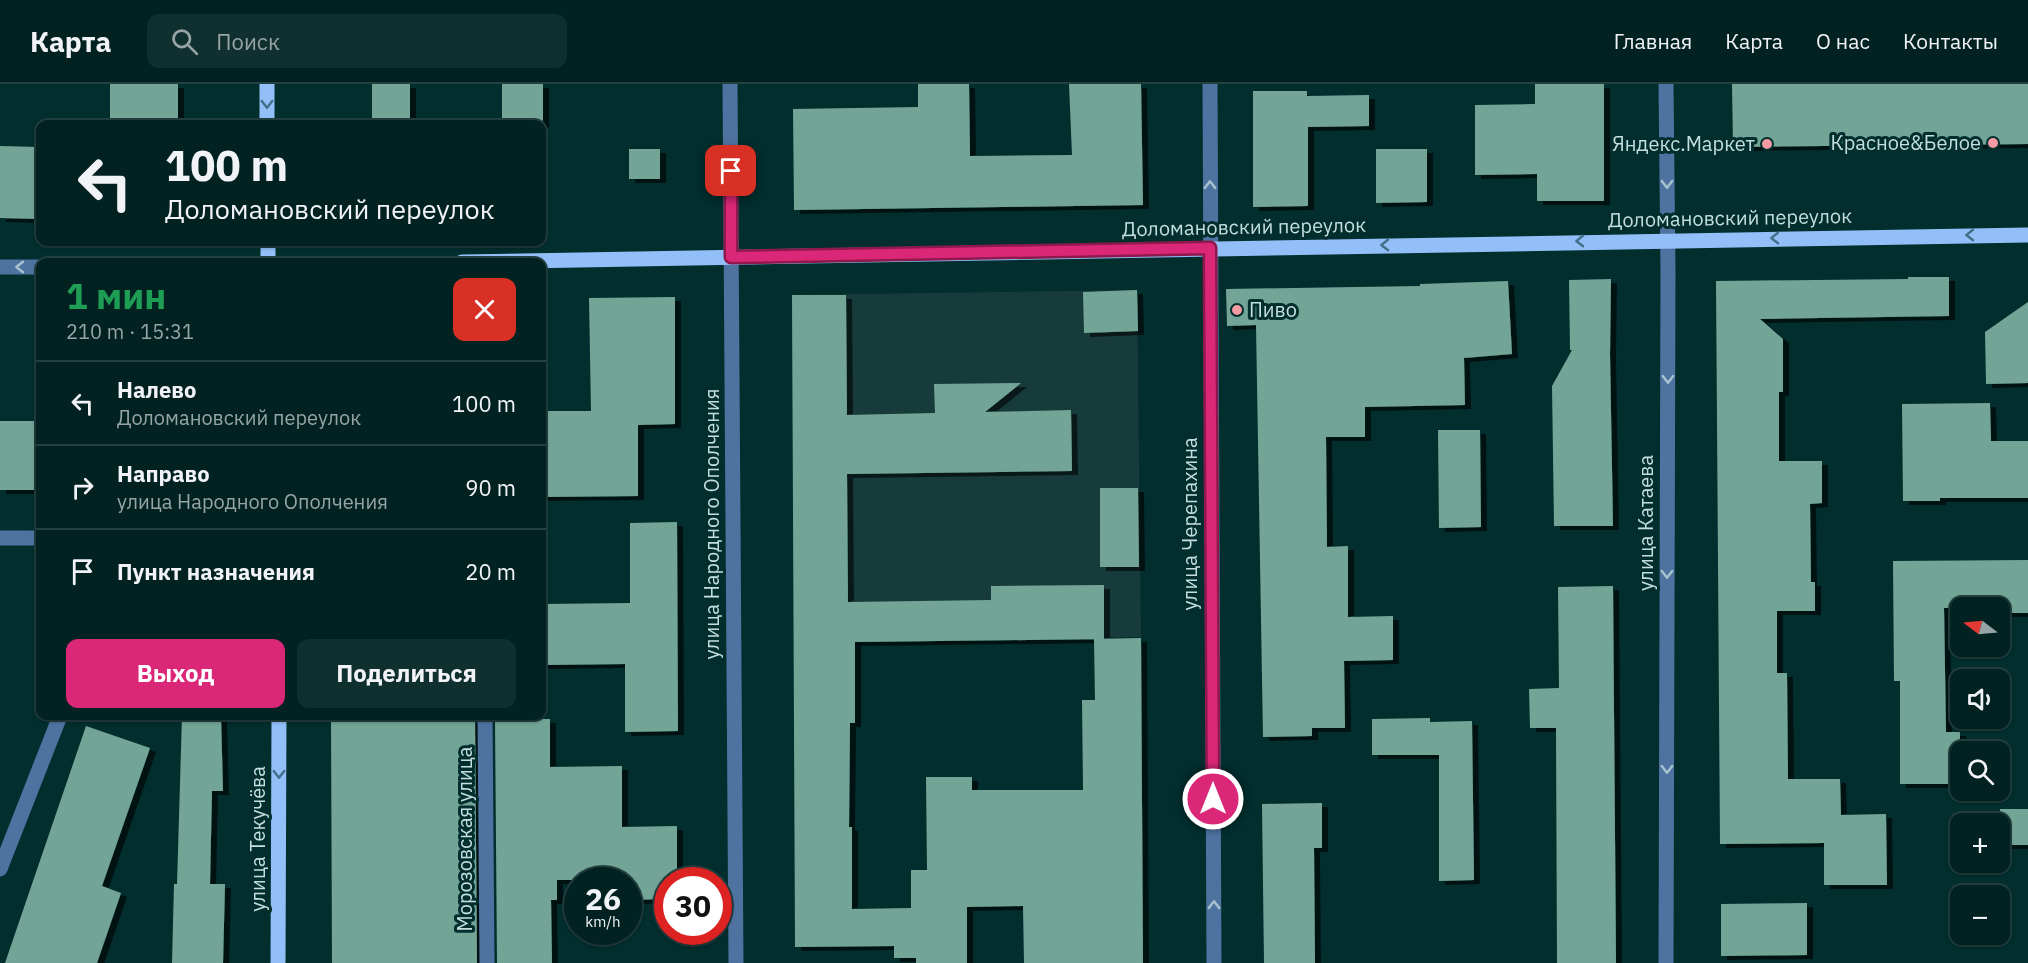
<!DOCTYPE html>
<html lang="ru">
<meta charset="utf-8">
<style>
:root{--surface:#022222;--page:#102f2f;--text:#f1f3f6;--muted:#96a4a5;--line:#233f40;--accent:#db2777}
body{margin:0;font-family:"IBM Plex Sans",sans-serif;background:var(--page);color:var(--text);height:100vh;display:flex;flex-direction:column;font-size:22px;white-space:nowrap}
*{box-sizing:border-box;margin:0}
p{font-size:20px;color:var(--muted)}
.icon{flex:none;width:33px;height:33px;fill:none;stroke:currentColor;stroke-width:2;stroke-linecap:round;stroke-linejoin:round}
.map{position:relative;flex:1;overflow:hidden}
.drawer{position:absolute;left:36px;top:174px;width:510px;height:462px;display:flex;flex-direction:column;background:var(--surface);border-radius:12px;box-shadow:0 2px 4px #0004,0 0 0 2px var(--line)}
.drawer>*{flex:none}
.banner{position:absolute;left:36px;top:36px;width:510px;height:126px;border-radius:12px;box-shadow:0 2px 4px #0004,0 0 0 2px var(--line);background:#022222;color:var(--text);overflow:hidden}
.needle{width:39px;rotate:286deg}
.buttons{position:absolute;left:1950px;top:513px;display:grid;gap:12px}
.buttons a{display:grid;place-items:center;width:60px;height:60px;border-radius:12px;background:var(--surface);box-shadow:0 2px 4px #0004,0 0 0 2px var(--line);font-size:30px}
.speed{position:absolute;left:564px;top:783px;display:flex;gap:12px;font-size:30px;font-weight:700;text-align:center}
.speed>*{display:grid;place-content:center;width:78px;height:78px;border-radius:50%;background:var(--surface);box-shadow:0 2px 4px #0004,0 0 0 2px var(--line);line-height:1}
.speed small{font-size:15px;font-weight:400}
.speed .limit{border:9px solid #d22;background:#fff;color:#111}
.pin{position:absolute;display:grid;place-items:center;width:51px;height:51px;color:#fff;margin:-26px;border-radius:12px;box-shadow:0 3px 9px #0006}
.me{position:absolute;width:66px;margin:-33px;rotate:0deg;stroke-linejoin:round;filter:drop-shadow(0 0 4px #0008)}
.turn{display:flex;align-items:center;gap:21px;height:126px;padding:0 30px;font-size:27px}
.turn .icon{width:78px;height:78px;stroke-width:2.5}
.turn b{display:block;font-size:42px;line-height:51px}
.round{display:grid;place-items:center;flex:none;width:63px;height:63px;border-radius:12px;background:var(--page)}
.summary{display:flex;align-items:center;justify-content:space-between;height:102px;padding:0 30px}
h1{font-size:36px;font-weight:700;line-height:45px;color:#1e9e55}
.primary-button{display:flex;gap:12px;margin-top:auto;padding:12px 30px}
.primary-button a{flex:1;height:69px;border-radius:12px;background:var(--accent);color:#fff;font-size:24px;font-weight:700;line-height:69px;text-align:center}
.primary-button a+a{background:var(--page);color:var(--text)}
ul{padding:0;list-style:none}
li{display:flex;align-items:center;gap:18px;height:84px;padding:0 30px;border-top:2px solid var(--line)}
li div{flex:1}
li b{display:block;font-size:22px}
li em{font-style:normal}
header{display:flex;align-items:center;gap:36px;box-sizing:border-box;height:84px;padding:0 30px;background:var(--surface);border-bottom:2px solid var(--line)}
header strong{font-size:28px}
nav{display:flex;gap:33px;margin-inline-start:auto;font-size:21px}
.search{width:420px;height:54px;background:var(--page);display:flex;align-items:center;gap:15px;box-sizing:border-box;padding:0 21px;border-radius:12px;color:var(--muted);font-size:22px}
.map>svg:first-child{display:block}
</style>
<header>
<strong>Карта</strong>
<div class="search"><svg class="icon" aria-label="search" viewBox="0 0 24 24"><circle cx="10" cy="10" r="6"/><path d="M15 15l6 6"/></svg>Поиск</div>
<nav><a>Главная</a><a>Карта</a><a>О нас</a><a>Контакты</a></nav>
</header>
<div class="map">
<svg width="2028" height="879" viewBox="0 0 2028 879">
<defs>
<filter id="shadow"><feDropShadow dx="6" dy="4" stdDeviation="0" flood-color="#0009"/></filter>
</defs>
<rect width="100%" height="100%" fill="#022e2e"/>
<path fill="#173b3b" d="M1137,206L1141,553L794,559L792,211Z"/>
<path fill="#73a597" filter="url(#shadow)" d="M110,0H178V40H110Z
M372,0H410V40H372Z
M502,0H543V40H502Z
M918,0H969L970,72L1072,71L1069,0H1141L1143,121L794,126L793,25L918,23Z
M1535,0H1604V117H1537V90L1475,91V21L1535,20Z
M1732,0H2028V60L1733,63Z
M1253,7H1307V12L1369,11V42L1308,43V122L1253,123Z
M0,62L40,63V135L0,134Z
M629,65H660V95H629Z
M1376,65H1427V118L1376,119Z
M1908,193H1949V232L1760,235L1783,255V308H1779V377H1822V419L1810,420L1811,498H1815V527H1777V589H1787L1788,695H1840L1841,731L1886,730L1887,801H1824V759L1720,760L1716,197L1908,195Z
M1611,195L1610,270L1613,442H1554L1552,302L1572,266H1570L1569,196Z
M1508,197L1512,270L1464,274L1465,321L1365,323V353H1326L1327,463L1348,462V533L1393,532V576L1344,577L1345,644H1312V652L1263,653L1256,241L1227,242L1226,205L1420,202V200Z
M1137,206L1138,247L1084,249L1083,208Z
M792,211H846L847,331L935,329L934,300L1021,299L985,328L1071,326L1072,387L847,390L848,518L991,516V502L1104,501V555L855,558V639H850L849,743H852V825L911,824V786H927L926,693H972V706H1083L1082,616H1095L1094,555L1141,554L1143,879H1024L1023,822L967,823V879H916V874H894V862L795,863Z
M675,213V340L638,341V412L542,413V327H591L589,214Z
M2028,218V299L1986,300L1985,248Z
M1990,319L1991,357H2028V414H1940V417H1903L1902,320Z
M0,337H40V406H0Z
M1438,346H1480L1481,443L1439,444Z
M1100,404H1138L1139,483H1100Z
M677,438L678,647L625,648V580L542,581V520L630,519V439Z
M2028,476V529H2000V524H1944L1946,648H1960V700H1900V597H1894L1893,477Z
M1613,502L1616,879H1557L1556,644H1530L1529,605L1559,604L1558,503Z
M182,632H221L223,707H212L210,800H225L223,879H172L174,800H177Z
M331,632H457V636L475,635L477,879H332Z
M1430,634V638L1472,637L1474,796L1439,797V671H1372V635Z
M495,635H550V683L622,682V743L677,742V796H668V815L628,816V796H557V816H551L552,879H497Z
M86,642L150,664L102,802L121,809L97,879H5Z
M1322,719V764H1314L1315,879H1264L1262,720Z
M2000,725H2028V761H2000Z
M1807,819V871L1721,872V820Z"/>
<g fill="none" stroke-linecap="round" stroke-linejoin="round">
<path stroke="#4f73a1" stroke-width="15" d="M730,0L736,879
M1210,0L1214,879
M1666,0L1668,187L1666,879
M0,183H40
M0,454H40
M485,632L487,879
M0,785L60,632"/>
<path stroke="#92bff8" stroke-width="15" d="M267,0V40
M268,178V158
M462,178L2028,151
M278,879L279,632"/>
</g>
<defs><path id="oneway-chevron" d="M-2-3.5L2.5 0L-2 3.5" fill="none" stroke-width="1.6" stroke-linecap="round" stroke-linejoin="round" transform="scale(1.5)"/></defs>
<g stroke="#436f89">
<use href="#oneway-chevron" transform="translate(267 20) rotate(90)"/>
<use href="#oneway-chevron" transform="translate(1970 151) rotate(179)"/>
<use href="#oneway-chevron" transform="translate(1775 154) rotate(179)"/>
<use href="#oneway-chevron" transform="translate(1580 157) rotate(179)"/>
<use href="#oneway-chevron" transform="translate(1385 161) rotate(179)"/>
<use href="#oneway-chevron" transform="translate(279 690) rotate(90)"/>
</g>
<g stroke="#a6c3ce">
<use href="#oneway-chevron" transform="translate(1667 100) rotate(90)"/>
<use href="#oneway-chevron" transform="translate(1210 101) rotate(-90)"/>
<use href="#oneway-chevron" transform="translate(20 183) rotate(180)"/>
<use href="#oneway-chevron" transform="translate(1668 295) rotate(90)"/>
<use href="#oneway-chevron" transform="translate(1667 490) rotate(90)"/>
<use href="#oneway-chevron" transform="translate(1667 685) rotate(90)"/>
<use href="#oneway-chevron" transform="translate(1214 821) rotate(-90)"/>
</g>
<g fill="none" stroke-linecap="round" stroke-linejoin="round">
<defs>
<path id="route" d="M731,87V173L1210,164L1213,715"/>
</defs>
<use href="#route" stroke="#8e194d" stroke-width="15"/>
<use href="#route" stroke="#db2777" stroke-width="10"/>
</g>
<g fill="#f49aa2" stroke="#022e2e" stroke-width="2">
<circle cx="1993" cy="59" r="6"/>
<circle cx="1767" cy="60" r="6"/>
<circle cx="1237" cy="226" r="6"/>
</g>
<g text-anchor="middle" stroke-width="6" stroke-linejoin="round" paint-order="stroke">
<g font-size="20" fill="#c3dedd" stroke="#022e2e" text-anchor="end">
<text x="1981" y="66">Красное&amp;Белое</text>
<text x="1755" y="67">Яндекс.Маркет</text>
<text x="1249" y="233" text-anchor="start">Пиво</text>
</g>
<g font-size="20" fill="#c3dedd" stroke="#022e2e">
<text transform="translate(1730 134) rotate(-1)" y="7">Доломановский переулок</text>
<text transform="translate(1244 143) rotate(-1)" y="7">Доломановский переулок</text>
<text transform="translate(1646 439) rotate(-90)" y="7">улица Катаева</text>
<text transform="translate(712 440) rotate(-90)" y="7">улица Народного Ополчения</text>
<text transform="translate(1190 440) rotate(-90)" y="7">улица Черепахина</text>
<text transform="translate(258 755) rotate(-90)" y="7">улица Текучёва</text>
<text transform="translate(465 755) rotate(-90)" y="7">Морозовская улица</text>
</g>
</g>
</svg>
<div class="buttons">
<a><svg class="needle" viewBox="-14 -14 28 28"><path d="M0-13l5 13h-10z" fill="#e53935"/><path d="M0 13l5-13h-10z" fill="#96a4a5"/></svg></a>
<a><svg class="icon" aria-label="sound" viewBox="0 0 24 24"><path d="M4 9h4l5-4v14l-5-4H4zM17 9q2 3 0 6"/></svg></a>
<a><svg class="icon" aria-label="search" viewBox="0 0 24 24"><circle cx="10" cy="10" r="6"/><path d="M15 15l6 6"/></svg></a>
<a>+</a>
<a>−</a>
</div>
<div class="speed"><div>26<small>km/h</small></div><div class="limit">30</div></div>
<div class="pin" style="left:731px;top:87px;background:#d93025"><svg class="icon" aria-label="arrive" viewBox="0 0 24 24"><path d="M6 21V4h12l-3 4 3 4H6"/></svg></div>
<svg class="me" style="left:1213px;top:715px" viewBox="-20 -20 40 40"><circle r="17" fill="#db2777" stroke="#fff" stroke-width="3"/><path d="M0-11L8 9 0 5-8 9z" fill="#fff"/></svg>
<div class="banner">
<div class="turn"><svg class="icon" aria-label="left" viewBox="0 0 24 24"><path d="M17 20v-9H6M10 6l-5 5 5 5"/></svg><div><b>100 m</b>Доломановский переулок</div></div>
</div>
<section class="drawer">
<div class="summary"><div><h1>1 мин</h1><p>210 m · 15:31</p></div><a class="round" style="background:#d93025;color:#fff"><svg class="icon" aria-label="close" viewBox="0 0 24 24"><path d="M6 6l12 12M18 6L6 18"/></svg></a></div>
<ul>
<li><svg class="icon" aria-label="left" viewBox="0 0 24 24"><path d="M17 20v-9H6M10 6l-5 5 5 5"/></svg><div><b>Налево</b><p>Доломановский переулок</p></div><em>100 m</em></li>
<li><svg class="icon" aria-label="right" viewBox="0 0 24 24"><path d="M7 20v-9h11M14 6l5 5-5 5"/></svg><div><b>Направо</b><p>улица Народного Ополчения</p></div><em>90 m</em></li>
<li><svg class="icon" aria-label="arrive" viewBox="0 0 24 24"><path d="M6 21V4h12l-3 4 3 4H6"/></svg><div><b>Пункт назначения</b></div><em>20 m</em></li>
</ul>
<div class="primary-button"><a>Выход</a><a>Поделиться</a></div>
</section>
</div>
